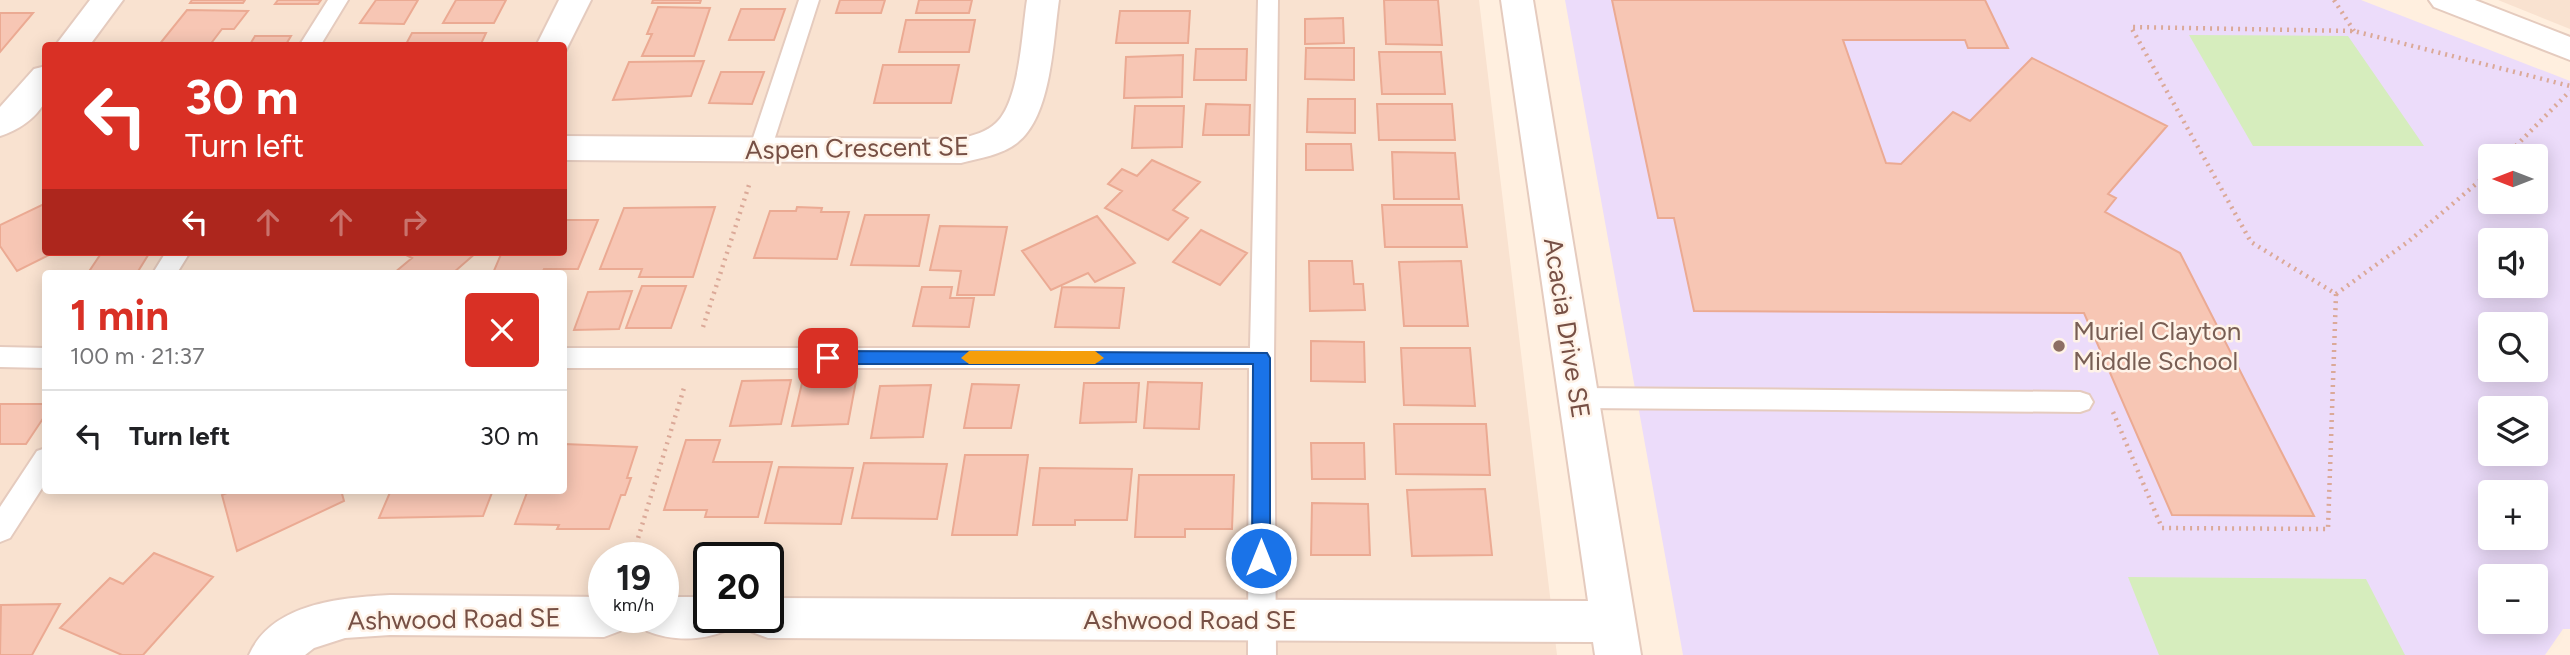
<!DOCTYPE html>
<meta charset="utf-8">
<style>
:root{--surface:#fff;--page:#f2f2f2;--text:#202124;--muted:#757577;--line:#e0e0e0;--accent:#d93025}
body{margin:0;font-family:Figtree,sans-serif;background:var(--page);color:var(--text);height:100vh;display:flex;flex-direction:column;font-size:26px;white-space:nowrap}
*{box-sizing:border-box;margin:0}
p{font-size:23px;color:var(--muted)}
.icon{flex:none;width:38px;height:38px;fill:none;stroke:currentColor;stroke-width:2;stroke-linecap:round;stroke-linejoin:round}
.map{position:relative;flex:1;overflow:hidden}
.side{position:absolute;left:42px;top:270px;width:525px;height:224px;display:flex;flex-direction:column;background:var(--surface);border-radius:7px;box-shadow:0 4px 18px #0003}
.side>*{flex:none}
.banner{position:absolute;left:42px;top:42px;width:525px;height:214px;border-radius:7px;box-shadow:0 4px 18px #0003;background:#d93025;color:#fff;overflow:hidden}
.needle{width:46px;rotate:270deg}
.buttons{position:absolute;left:2478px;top:144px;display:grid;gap:14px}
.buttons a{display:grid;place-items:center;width:70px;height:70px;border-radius:7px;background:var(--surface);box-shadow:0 4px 18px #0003;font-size:35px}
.speed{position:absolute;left:588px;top:542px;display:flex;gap:14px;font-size:35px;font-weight:700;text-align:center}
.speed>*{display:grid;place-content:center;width:91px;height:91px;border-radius:50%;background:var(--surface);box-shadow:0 4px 18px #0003;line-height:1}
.speed small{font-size:18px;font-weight:400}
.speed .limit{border:4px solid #111;border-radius:10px;background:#fff;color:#111}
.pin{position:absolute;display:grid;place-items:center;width:60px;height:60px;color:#fff;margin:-30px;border-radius:14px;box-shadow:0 4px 10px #0006}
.me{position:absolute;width:77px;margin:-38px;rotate:0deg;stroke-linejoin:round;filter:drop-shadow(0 0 5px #0008)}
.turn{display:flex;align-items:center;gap:24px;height:147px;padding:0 28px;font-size:32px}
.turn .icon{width:91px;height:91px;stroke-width:2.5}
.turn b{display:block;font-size:49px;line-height:60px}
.lanes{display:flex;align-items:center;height:66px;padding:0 28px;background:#0003;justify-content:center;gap:35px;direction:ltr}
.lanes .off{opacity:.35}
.round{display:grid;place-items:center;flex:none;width:74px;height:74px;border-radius:7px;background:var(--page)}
.head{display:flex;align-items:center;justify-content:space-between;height:119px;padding:0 28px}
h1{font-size:42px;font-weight:700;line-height:52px;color:var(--accent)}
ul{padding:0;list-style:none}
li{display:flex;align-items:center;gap:21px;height:91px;padding:0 28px;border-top:2px solid var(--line)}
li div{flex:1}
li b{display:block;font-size:26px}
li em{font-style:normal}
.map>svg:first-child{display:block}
</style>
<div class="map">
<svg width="2570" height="655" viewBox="0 0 2570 655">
<rect width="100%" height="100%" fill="#ffefdf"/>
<path fill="#f9e2d0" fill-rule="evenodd" d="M0,0H1479L1557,655H0ZM46,46H564V252H46ZM46,273H564V490H46ZM604,558H663V618H604ZM709,558H768V618H709Z
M2498,0H2570V29Z"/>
<path fill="#ecdcfa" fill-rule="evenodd" d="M1565,0H2361L2570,81V629H2563L2545,655H1683ZM2490,156H2536V201H2490ZM2490,240H2536V285H2490ZM2490,324H2536V369H2490ZM2490,408H2536V453H2490ZM2490,492H2536V537H2490ZM2490,576H2536V621H2490Z"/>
<path fill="#d6edbd" d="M2189,35L2348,36L2424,146H2253Z
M2128,577L2366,579L2405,655H2159Z"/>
<path fill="#f7c6b4" stroke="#ebaa93" stroke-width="2" d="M192,0H245L243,3H190Z
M278,0H321L318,4H275Z
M376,0H418L404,24L360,23Z
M456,0H506L494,23H443Z
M653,0H701L700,3H652Z
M840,0H885L881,13H836Z
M919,0H972L969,13H916Z
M1384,0H1438L1442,45L1386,44Z
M1612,0H1985L2008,48H1968L1965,40H1843L1886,163L1901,164L1953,112L1970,121L2032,58L2167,126L2108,194L2116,198L2105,212L2180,253L2314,516L2172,515L2084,313L1694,311L1674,218H1658Z
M658,7L710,8L694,56H642L652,34H647Z
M741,9H785L774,40H729Z
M187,10L248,11L234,29H222L209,46H158Z
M1120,11H1190L1188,43H1116Z
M0,13H33L0,52Z
M1343,18L1344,43L1305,44V19Z
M906,20H975L969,52H899Z
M412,33H486L480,46H405Z
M255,36H291L285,46H249Z
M1306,48H1354V80L1305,79Z
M1196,49H1247L1246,80H1194Z
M1379,52H1441L1445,94H1382Z
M1183,55L1182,97L1124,98L1126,57Z
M704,61L691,96L613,100L629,62Z
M883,65H959L951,103H874Z
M721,72H764L752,104L709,103Z
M1308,99H1355V133L1307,132Z
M1206,104L1250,105L1249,135H1203Z
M1377,104H1452L1455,140H1379Z
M1135,106H1184L1182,147L1132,148Z
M1306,144H1351L1353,170H1306Z
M1392,152L1455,153L1459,199H1394Z
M1152,160L1200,182L1173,210L1188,218L1168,240L1105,208L1122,191L1108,184L1122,169L1137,176Z
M46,203V252H55L17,271L0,246V225Z
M1382,205H1462L1467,247H1385Z
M715,207L693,277H639L642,269H600L624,208Z
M797,207L822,208L821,212H849L837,259L754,258L770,211H796Z
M865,215H929L919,266L851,265Z
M1097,216L1135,263L1095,282L1088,273L1051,290L1022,251Z
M564,220H598L578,269H544L542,273H493L502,252H564Z
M940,226L1007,227L994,295H957L961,271L930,270Z
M1201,230L1247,253L1220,285L1173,262Z
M102,252H150L137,273H88Z
M400,252H477L453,273H394L412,258Z
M1309,261H1352L1354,284H1363L1365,310L1310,311Z
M1461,261L1468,326H1404L1399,262Z
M642,286H686L671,328H626Z
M922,287H952L950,298H974L969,327L913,326Z
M1062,287L1124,288L1119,328L1055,327Z
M632,291L619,329L574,330L588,292Z
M1311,341L1364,342L1365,382L1311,381Z
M1401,348H1470L1475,406L1404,405Z
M791,380L781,424L730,426L742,381Z
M856,381L848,424L792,426L802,383Z
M1148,382L1202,383L1199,429L1144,428Z
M1084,383H1139L1136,422L1080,423Z
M972,384L1019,385L1011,428H964Z
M931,385L923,437L871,438L880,386Z
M0,404H46V414L26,444H0Z
M1394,424H1486L1490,475L1396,474Z
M686,440H720L713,462H772L758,517H705L707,510H664Z
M1311,443H1364L1365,479H1312Z
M564,444L637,447L627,478H631L625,495H621L609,529H557L559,525L515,524L528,490H564Z
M965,455H1028L1017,535H952Z
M864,463L947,464L937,519L852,518Z
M779,467L853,468L841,524L765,523Z
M1040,468L1132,469L1127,520H1075V525H1033Z
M1139,475H1234L1232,529H1185V537H1135Z
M1485,489L1492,555L1412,556L1407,490Z
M234,490H341L344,501L237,551L222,495Z
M391,490H493L483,516L379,518Z
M1312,503L1368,504L1370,555H1311Z
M154,553L213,577L143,655H122L60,628L110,578L123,584Z
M60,604L32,655H0L1,605Z"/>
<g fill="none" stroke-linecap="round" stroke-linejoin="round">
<defs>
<path id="service" d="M328,0H348L320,46H299Z
M799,0H819L771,150L768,156L760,158L752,156L749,150Z
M1258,0H1278L1274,358L1276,655H1248L1249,368H564V348H1250Z
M166,252H190L177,273H153Z
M0,347L46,348V368L0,367Z
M1578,388L2080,392L2089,395L2093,402L2089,409L2080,412L1578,408L1569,405L1565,398L1569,391Z
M46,448V482L10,538L0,542V507L37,451Z"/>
<path id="minor" d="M90,0H123L89,46H55Z
M559,0H591L564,54V46H536Z
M1027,0H1059C1053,40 1052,116 1017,143C1002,155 979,158 961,163L564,160V136L961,139C973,135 987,132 996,123C1020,101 1022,31 1027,0Z
M1501,0H1533L1641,655H1595L1593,642L768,638L752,632L746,618H768V598L1588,601Z
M46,66C46,76 49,92 45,101C37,118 17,131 0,136V107L34,69Z
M390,595L604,597V618H626L620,631L604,637L390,635L345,638L314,648L305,655H249C272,603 340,598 390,595Z
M663,597H709V618H731L725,631C701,641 671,641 647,631L641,618H663Z"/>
<path id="tertiary" d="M2429,0H2475L2570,37V60L2434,7Z"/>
</defs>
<use href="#service" stroke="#e5cbbe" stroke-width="4"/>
<use href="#minor" stroke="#e5cbbe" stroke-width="4"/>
<use href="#tertiary" stroke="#e5cbbe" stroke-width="4"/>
<path stroke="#dba998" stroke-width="4.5" stroke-dasharray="2 5" stroke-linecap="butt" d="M2334,0L2354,31
M2506,156L2570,91
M2336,294L2409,241L2490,172
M703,327L750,182
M2113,412L2162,528L2328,529L2336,294L2251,242L2131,27L2354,31L2570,86
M632,558L684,388"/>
<use href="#service" fill="#fff" fill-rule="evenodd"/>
<use href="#minor" fill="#fff" fill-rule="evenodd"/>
<use href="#tertiary" fill="#fff" fill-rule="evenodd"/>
</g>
<path fill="#1a73e8" stroke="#114b97" stroke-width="2" d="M828,351L1267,353L1270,358V558L1268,563L1261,566L1255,563L1252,558L1253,364H828L820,358Z"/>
<path fill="#f59e0b" d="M969,351H1095L1104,358L1095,364H969L961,358Z"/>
<circle fill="#8d6e63" stroke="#fff3e8" stroke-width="2.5" cx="2059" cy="346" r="7"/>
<g text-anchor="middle" stroke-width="5" stroke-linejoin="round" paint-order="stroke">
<g font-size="26" fill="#775045" stroke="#fff3e8">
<text transform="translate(857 148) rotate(-1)" y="9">Aspen Crescent SE</text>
<text transform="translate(1567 328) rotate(81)" y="9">Acacia Drive SE</text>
<text transform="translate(454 619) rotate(-1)" y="9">Ashwood Road SE</text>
<text x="1190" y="629">Ashwood Road SE</text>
</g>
<g font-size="26" fill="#785e54" stroke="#fff3e8" text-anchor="start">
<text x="2073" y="340">Muriel Clayton<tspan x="2073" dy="30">Middle School</tspan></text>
</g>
</g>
</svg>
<div class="buttons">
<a><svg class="needle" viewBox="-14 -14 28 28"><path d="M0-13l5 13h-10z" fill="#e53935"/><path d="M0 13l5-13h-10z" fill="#757577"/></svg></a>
<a><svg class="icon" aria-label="sound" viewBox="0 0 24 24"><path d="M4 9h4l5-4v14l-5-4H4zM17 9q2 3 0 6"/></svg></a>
<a><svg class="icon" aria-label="search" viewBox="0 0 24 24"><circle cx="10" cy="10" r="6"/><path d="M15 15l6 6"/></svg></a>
<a><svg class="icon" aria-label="layers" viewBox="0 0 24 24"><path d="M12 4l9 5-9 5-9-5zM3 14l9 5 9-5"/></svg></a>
<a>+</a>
<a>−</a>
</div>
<div class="speed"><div>19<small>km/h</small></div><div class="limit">20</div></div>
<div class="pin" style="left:828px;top:358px;background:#d93025"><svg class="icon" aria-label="arrive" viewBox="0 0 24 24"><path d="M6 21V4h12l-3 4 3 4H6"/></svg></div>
<svg class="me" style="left:1261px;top:558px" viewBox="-20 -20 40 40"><circle r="17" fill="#1a73e8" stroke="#fff" stroke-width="3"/><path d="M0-11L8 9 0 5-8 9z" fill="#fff"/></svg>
<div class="banner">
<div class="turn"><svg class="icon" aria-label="left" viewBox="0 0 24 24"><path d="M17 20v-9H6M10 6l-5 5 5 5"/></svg><div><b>30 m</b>Turn left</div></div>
<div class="lanes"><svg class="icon" aria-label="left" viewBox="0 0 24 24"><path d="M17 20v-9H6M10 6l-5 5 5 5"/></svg><svg class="icon off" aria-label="ahead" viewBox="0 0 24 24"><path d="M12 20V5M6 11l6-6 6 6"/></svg><svg class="icon off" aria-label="ahead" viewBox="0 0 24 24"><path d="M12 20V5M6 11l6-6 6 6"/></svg><svg class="icon off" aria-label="right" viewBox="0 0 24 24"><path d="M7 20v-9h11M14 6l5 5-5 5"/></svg></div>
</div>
<section class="side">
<div class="head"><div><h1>1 min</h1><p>100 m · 21:37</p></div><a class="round" style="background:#d93025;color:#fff"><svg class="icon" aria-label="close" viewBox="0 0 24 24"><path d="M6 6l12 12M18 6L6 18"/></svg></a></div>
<ul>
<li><svg class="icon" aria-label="left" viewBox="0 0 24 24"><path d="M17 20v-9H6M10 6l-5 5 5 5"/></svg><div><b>Turn left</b></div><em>30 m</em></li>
</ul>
</section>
</div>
